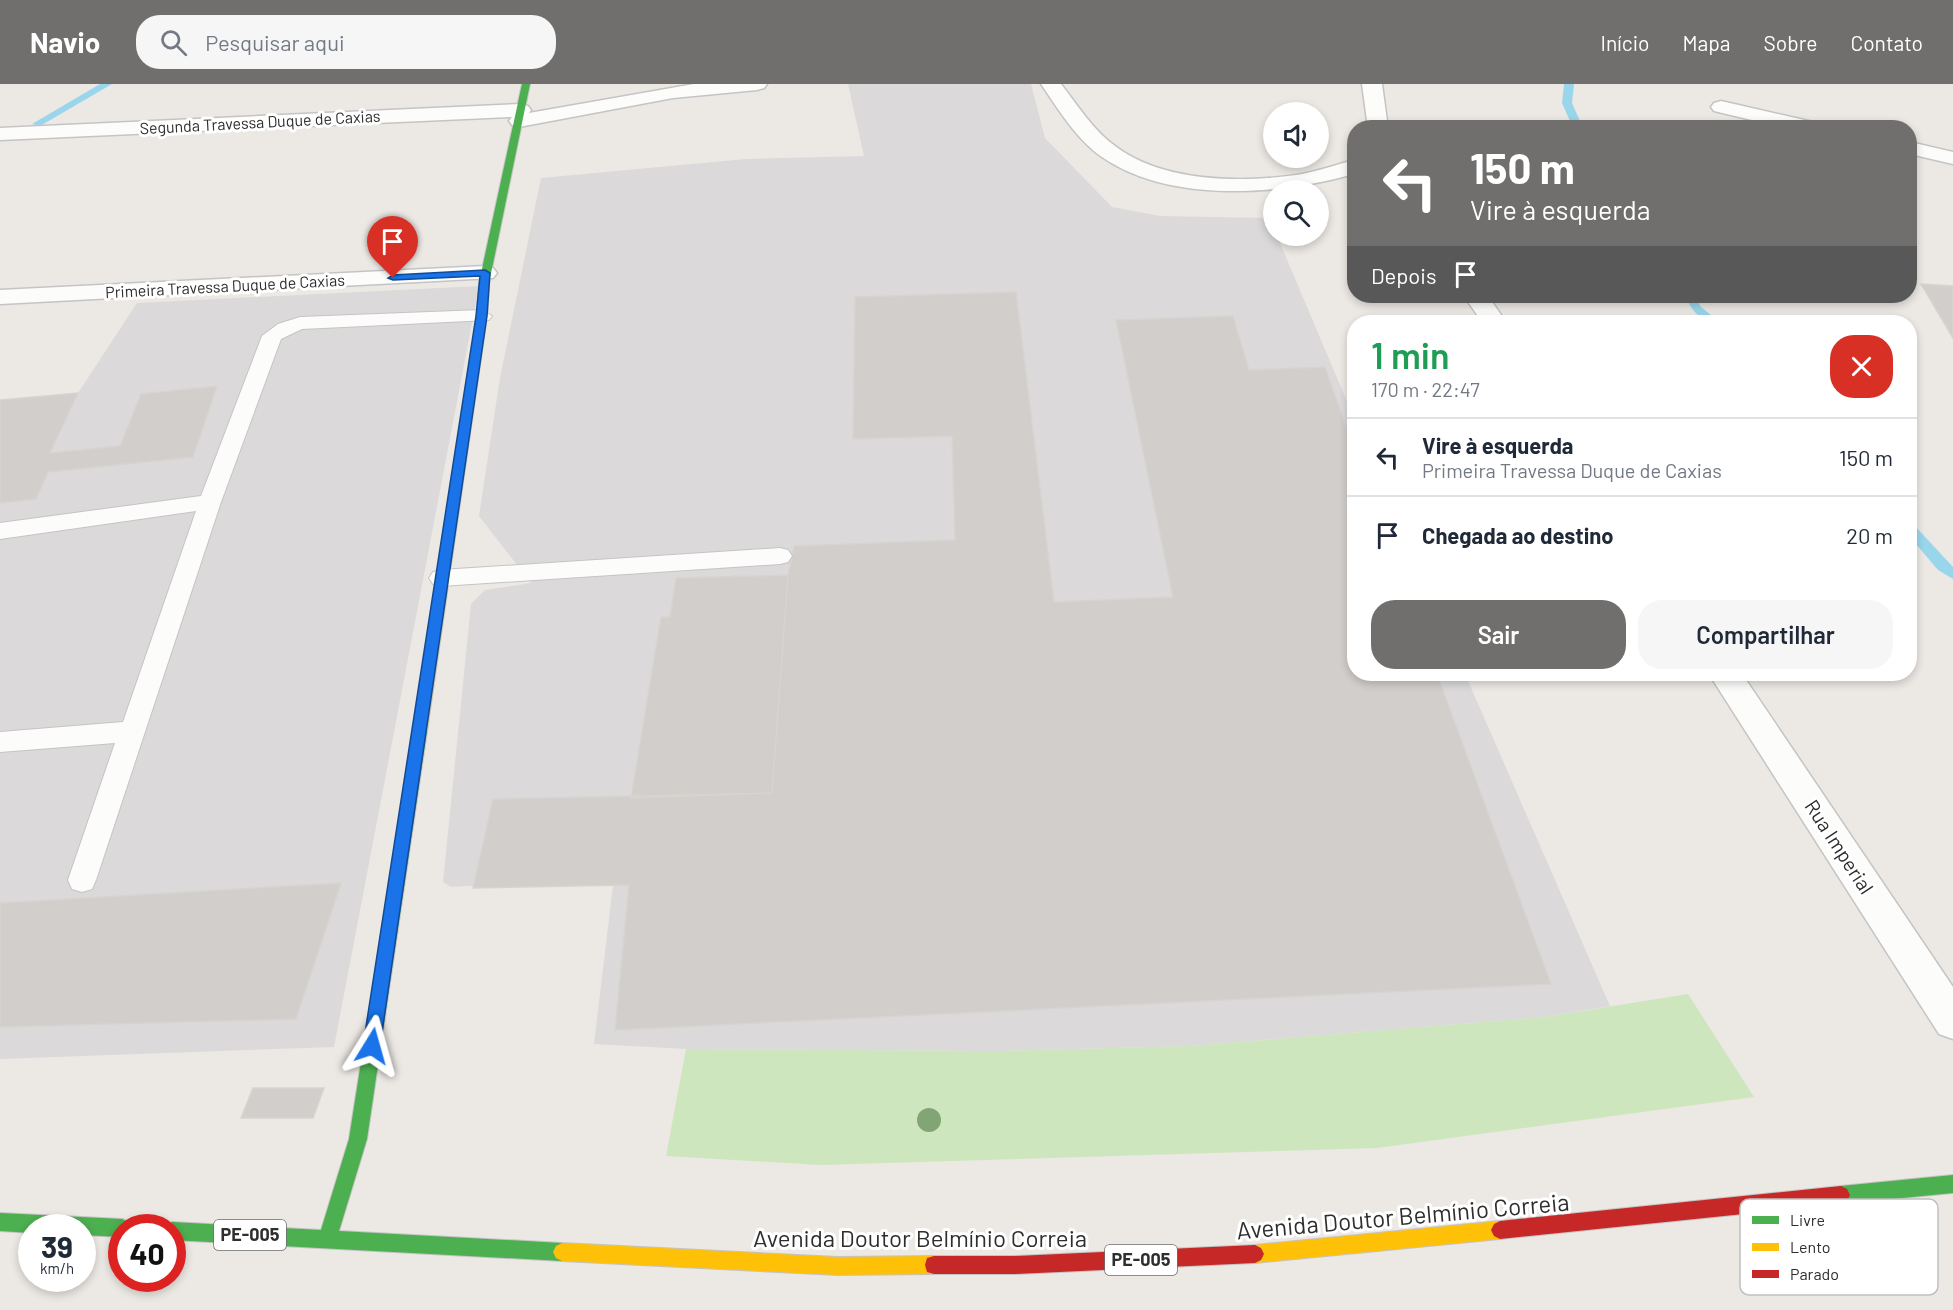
<!DOCTYPE html>
<html lang="pt">
<meta charset="utf-8">
<style>
:root{--surface:#fff;--page:#f6f6f7;--text:#1f2937;--muted:#747a83;--line:#e0e1e3;--accent:#706f6e}
body{margin:0;font-family:Barlow,sans-serif;background:var(--page);color:var(--text);height:100vh;display:flex;flex-direction:column;font-size:22px;white-space:nowrap}
*{box-sizing:border-box;margin:0}
p{font-size:20px;color:var(--muted)}
.icon{flex:none;width:33px;height:33px;fill:none;stroke:currentColor;stroke-width:2;stroke-linecap:round;stroke-linejoin:round}
.map{position:relative;flex:1;overflow:hidden}
.details{position:absolute;left:1347px;top:231px;width:570px;height:366px;display:flex;flex-direction:column;background:var(--surface);border-radius:24px;box-shadow:0 3px 9px #0003}
.details>*{flex:none}
.top-card{position:absolute;left:1347px;top:36px;width:570px;height:183px;border-radius:24px;box-shadow:0 3px 9px #0003;background:#706f6e;color:#fff;overflow:hidden}
.fabs{position:absolute;left:1263px;top:18px;display:grid;gap:12px}
.fabs a{display:grid;place-items:center;width:66px;height:66px;border-radius:50%;background:var(--surface);box-shadow:0 3px 9px #0003;font-size:30px}
.speed{position:absolute;left:18px;top:1130px;display:flex;gap:12px;font-size:30px;font-weight:700;text-align:center}
.speed>*{display:grid;place-content:center;width:78px;height:78px;border-radius:50%;background:var(--surface);box-shadow:0 3px 9px #0003;line-height:1}
.speed small{font-size:15px;font-weight:400}
.speed .limit{border:9px solid #d22;background:#fff;color:#111}
.pin{position:absolute;display:grid;place-items:center;width:51px;height:51px;color:#fff;margin:-62px -26px;border-radius:50% 50% 50% 0;rotate:-45deg;box-shadow:0 0 6px #0007}
.pin .icon{rotate:45deg}
.me{position:absolute;width:66px;margin:-33px;rotate:8deg;stroke-linejoin:round;filter:drop-shadow(0 0 4px #0008)}
.turn{display:flex;align-items:center;gap:21px;height:126px;padding:0 24px;font-size:27px}
.turn .icon{width:78px;height:78px;stroke-width:2.5}
.turn b{display:block;font-size:42px;line-height:51px}
.then{display:flex;align-items:center;height:57px;padding:0 24px;background:#0003;gap:12px;font-size:22px}
.round{display:grid;place-items:center;flex:none;width:63px;height:63px;border-radius:24px;background:var(--page)}
.overview{display:flex;align-items:center;justify-content:space-between;height:102px;padding:0 24px}
h1{font-size:36px;font-weight:600;line-height:45px;color:#1e9e55}
.primary-button{display:flex;gap:12px;margin-top:auto;padding:12px 24px}
.primary-button a{flex:1;height:69px;border-radius:24px;background:var(--accent);color:#fff;font-size:24px;font-weight:600;line-height:69px;text-align:center}
.primary-button a+a{background:var(--page);color:var(--text)}
ul{padding:0;list-style:none}
li{display:flex;align-items:center;gap:18px;height:78px;padding:0 24px;border-top:2px solid var(--line)}
li div{flex:1}
li b{display:block;font-size:22px}
li em{font-style:normal}
header{display:flex;align-items:center;gap:36px;box-sizing:border-box;height:84px;padding:0 30px;background:var(--accent);color:#fff}
header strong{font-size:28px}
nav{display:flex;gap:33px;margin-inline-start:auto;font-size:21px}
.search{width:420px;height:54px;background:var(--page);display:flex;align-items:center;gap:15px;box-sizing:border-box;padding:0 21px;border-radius:24px;color:var(--muted);font-size:22px}
.map>svg:first-child{display:block}
</style>
<header>
<strong>Navio</strong>
<div class="search"><svg class="icon" aria-label="search" viewBox="0 0 24 24"><circle cx="10" cy="10" r="6"/><path d="M15 15l6 6"/></svg>Pesquisar aqui</div>
<nav><a>Início</a><a>Mapa</a><a>Sobre</a><a>Contato</a></nav>
</header>
<div class="map">
<svg width="1953" height="1226" viewBox="0 0 1953 1226">
<rect width="100%" height="100%" fill="#ece8e4"/>
<path fill="#dcd9db" d="M848,0H1031L1045,54L1112,123L1160,132L1269,134L1274,152H1277L1354,334V590H1465L1610,922L1544,933L1191,962L998,967L686,965L594,960L614,793L451,803L443,798L471,520L485,506L531,499L479,432L500,294L541,94L746,75L864,72Z
M479,202L334,963L0,975V316L78,309L137,219Z"/>
<path fill="#cee6be" d="M1688,910L1754,1013L1377,1064L821,1081L666,1072L686,965L998,967L1191,962L1544,933Z"/>
<g fill="none" stroke-linecap="round" stroke-linejoin="round">
<path fill="#99d6ec" fill-rule="evenodd" d="M100,0H112L40,42L32,40Z
M1564,0H1574L1572,19L1583,44H1573L1562,19Z
M1686,212H1697L1700,222L1719,238C1702,238 1691,228 1686,212Z
M1910,440L1915,442L1953,483V495L1938,486L1910,453Z"/>
</g>
<path fill="#d1cecb" stroke="#d7d4d0" stroke-width="1.5" d="M1921,200L1953,202V254Z
M1016,208L1054,518L1173,513L1116,236L1233,232L1249,286L1325,283L1354,365V590H1437L1551,900L615,946L629,801L473,804L493,715L772,709L788,491L794,462L955,456L952,352L853,355L855,213Z
M217,302L193,373L48,388L36,415L0,419V316L78,309L50,369L120,362L141,310Z
M788,491L772,709L631,714L661,533H670L676,494Z
M341,799L296,935L0,943V819Z
M253,1004H324L313,1034H241Z"/>
<g fill="none" stroke-linecap="round" stroke-linejoin="round">
<defs>
<path id="lane" d="M482,226L492,232L489,236L302,245L281,255L221,418L96,796L92,805L82,808L72,805L68,796L115,659L0,668V648L123,638L196,427L0,455V439L201,412L262,252L278,240L300,233Z
M780,464L788,466L792,472L788,478L780,480L441,502L433,500L429,494L433,488L441,486Z"/>
<path id="street" d="M694,0H767L764,4L757,6L673,14L519,43L512,41L509,37L512,33L0,56V44L521,20L528,22L531,26L529,29Z
M1041,0H1061C1078,22 1093,46 1115,62C1162,98 1240,99 1296,91C1316,88 1335,81 1354,76V90C1280,111 1170,120 1102,73C1077,56 1058,25 1041,0Z
M1362,0H1382L1388,44H1368Z
M1721,17L1822,40L1825,44H1785L1714,27L1711,23L1714,19Z
M1910,58L1953,68V80L1910,70Z
M485,182L493,184L497,189L493,194L0,220V206Z
M1464,212H1488L1506,238H1482Z
M1709,590H1742L1953,903V955L1939,950Z"/>
<path id="fast" d="M522,0H530L489,199L484,202L479,199Z
M420,642L425,643L427,647L367,1055L339,1147L562,1159L568,1162L571,1168L568,1174L562,1177L172,1156V1143H165L172,1138L321,1146L349,1055L413,647L415,643Z
M1953,1091V1109L1841,1120L1835,1117L1832,1111L1835,1105L1841,1102Z
M0,1129L122,1135L128,1138L131,1143H122V1153L82,1151V1143H32V1149L0,1147Z"/>
<path id="slow" d="M484,196L489,199L487,232L427,647L425,651H415L413,647L477,232L479,199Z
M1500,1137L1506,1140L1509,1146L1506,1152L1500,1155L1255,1179L1249,1176L1246,1170L1249,1164L1255,1161Z
M562,1159L838,1173L934,1172L941,1174L943,1181L941,1188L934,1190L838,1191L562,1177L556,1174L553,1168L556,1162Z"/>
<path id="jam" d="M1841,1102L1847,1105L1850,1111L1847,1117L1841,1120L1500,1155L1494,1152L1491,1146L1494,1140L1500,1137Z
M1255,1161L1261,1164L1264,1170L1261,1176L1255,1179L1015,1190H934L927,1188L925,1181L927,1174L934,1172H1015Z"/>
</defs>
<use href="#lane" stroke="#c5c4c5" stroke-width="2"/>
<use href="#street" stroke="#c5c4c5" stroke-width="3"/>
<use href="#fast" stroke="#c5c4c5" stroke-width="2"/>
<use href="#slow" stroke="#c5c4c5" stroke-width="2"/>
<use href="#jam" stroke="#c5c4c5" stroke-width="2"/>
<use href="#lane" fill="#fcfcfb" fill-rule="evenodd"/>
<use href="#street" fill="#fcfcfb" fill-rule="evenodd"/>
<use href="#fast" fill="#4caf50" fill-rule="evenodd"/>
<use href="#slow" fill="#ffc107" fill-rule="evenodd"/>
<use href="#jam" fill="#c62828" fill-rule="evenodd"/>
</g>
<circle fill="#82a575" cx="929" cy="1036" r="12"/>
<path fill="#1a73e8" stroke="#114b97" stroke-width="1.5" d="M485,186L490,189L487,232L380,962L378,967L372,969L366,967L363,962L476,232L480,192L393,196L388,194L393,191Z"/>
<g text-anchor="middle" stroke-width="6" stroke-linejoin="round" paint-order="stroke">
<g font-size="16" fill="#2e2e2e" stroke="#fff">
<text transform="translate(260 38) rotate(-3)" y="6">Segunda Travessa Duque de Caxias</text>
<text transform="translate(225 202) rotate(-3)" y="6">Primeira Travessa Duque de Caxias</text>
</g>
<g fill="#fff" stroke="#6d6d6d" stroke-width="1.5">
<rect x="214" y="1136" width="72" height="30" rx="4.5"/>
<rect x="1105" y="1161" width="72" height="30" rx="4.5"/>
</g>
<g font-size="18" font-weight="bold" fill="#2e2e2e">
<text x="250" y="1157">PE-005</text>
<text x="1141" y="1182">PE-005</text>
</g>
<g font-size="20" fill="#2e2e2e" stroke="#fff">
<text transform="translate(1839 763) rotate(57)" y="7">Rua Imperial</text>
</g>
<g font-size="24" fill="#2e2e2e" stroke="#fff">
<text transform="translate(1403 1133) rotate(-5)" y="8">Avenida Doutor Belmínio Correia</text>
<text x="920" y="1163">Avenida Doutor Belmínio Correia</text>
</g>
</g>
<rect x="1740" y="1115" width="198" height="96" rx="9" fill="#fff" stroke="#c0c0c0" stroke-width="1.5"/>
<rect x="1752" y="1132" width="27" height="8" fill="#4caf50"/>
<rect x="1752" y="1159" width="27" height="8" fill="#ffc107"/>
<rect x="1752" y="1186" width="27" height="8" fill="#c62828"/>
<g font-size="16" fill="#2e2e2e">
<text x="1790" y="1142">Livre</text>
<text x="1790" y="1169">Lento</text>
<text x="1790" y="1196">Parado</text>
</g>
</svg>
<div class="fabs">
<a><svg class="icon" aria-label="sound" viewBox="0 0 24 24"><path d="M4 9h4l5-4v14l-5-4H4zM17 9q2 3 0 6"/></svg></a>
<a><svg class="icon" aria-label="search" viewBox="0 0 24 24"><circle cx="10" cy="10" r="6"/><path d="M15 15l6 6"/></svg></a>
</div>
<div class="speed"><div>39<small>km/h</small></div><div class="limit">40</div></div>
<div class="pin" style="left:393px;top:194px;background:#d93025"><svg class="icon" aria-label="arrive" viewBox="0 0 24 24"><path d="M6 21V4h12l-3 4 3 4H6"/></svg></div>
<svg class="me" style="left:372px;top:962px" viewBox="-20 -20 40 40"><path d="M0-17L14 15 0 8-14 15z" fill="#1a73e8" stroke="#fff" stroke-width="4"/></svg>
<div class="top-card">
<div class="turn"><svg class="icon" aria-label="left" viewBox="0 0 24 24"><path d="M17 20v-9H6M10 6l-5 5 5 5"/></svg><div><b>150 m</b>Vire à esquerda</div></div>
<div class="then">Depois<svg class="icon" aria-label="arrive" viewBox="0 0 24 24"><path d="M6 21V4h12l-3 4 3 4H6"/></svg></div>
</div>
<section class="details">
<div class="overview"><div><h1>1 min</h1><p>170 m · 22:47</p></div><a class="round" style="background:#d93025;color:#fff"><svg class="icon" aria-label="close" viewBox="0 0 24 24"><path d="M6 6l12 12M18 6L6 18"/></svg></a></div>
<ul>
<li><svg class="icon" aria-label="left" viewBox="0 0 24 24"><path d="M17 20v-9H6M10 6l-5 5 5 5"/></svg><div><b>Vire à esquerda</b><p>Primeira Travessa Duque de Caxias</p></div><em>150 m</em></li>
<li><svg class="icon" aria-label="arrive" viewBox="0 0 24 24"><path d="M6 21V4h12l-3 4 3 4H6"/></svg><div><b>Chegada ao destino</b></div><em>20 m</em></li>
</ul>
<div class="primary-button"><a>Sair</a><a>Compartilhar</a></div>
</section>
</div>
